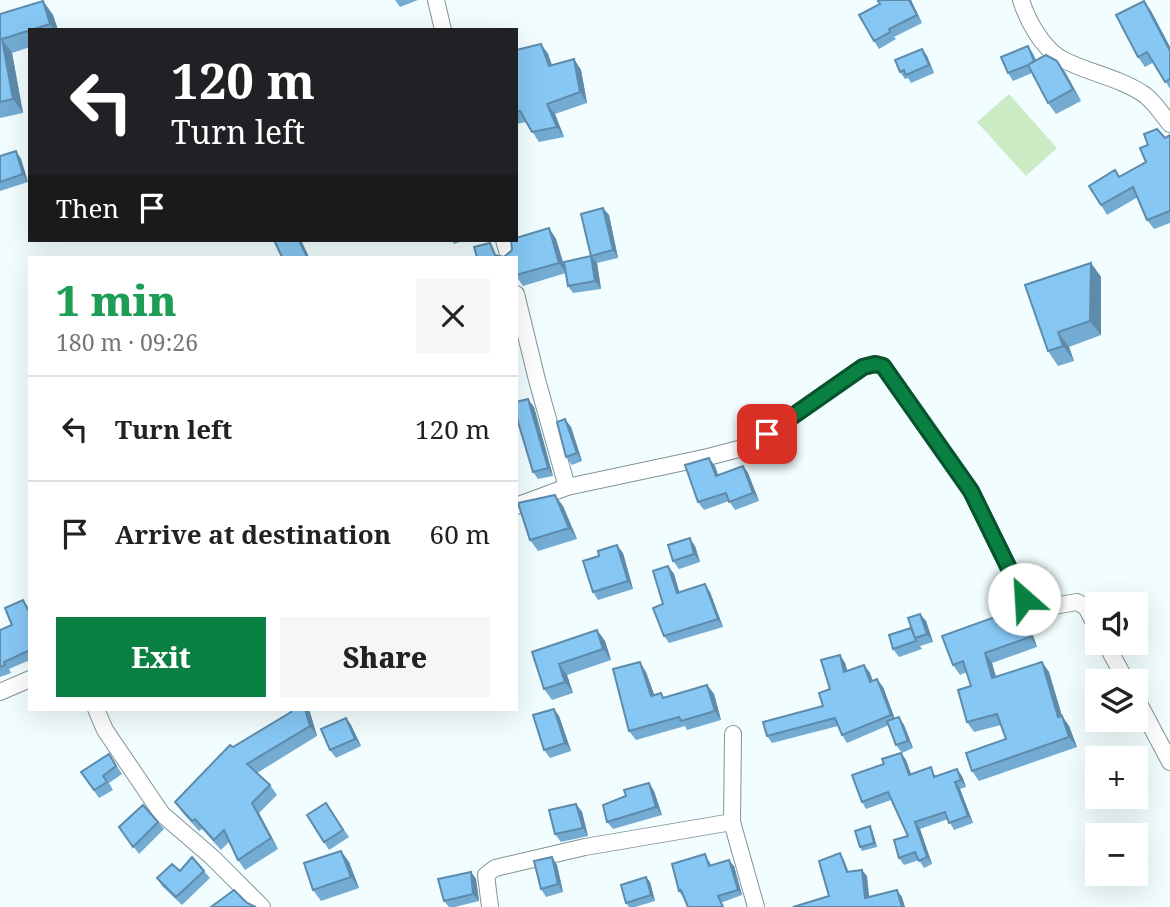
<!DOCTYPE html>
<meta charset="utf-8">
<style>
:root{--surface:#fff;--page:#f6f6f6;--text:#222;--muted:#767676;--line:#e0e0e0;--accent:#0b8043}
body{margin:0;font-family:"Noto Serif",serif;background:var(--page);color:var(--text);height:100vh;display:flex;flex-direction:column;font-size:26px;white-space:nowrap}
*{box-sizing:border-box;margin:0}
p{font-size:23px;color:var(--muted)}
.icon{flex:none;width:38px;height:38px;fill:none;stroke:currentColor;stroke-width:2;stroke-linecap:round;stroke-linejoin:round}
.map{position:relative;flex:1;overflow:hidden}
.drawer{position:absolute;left:28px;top:256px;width:490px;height:455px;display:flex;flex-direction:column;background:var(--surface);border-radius:0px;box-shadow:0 7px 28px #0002}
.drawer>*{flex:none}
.hud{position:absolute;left:28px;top:28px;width:490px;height:214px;border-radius:0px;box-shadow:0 7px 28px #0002;background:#202124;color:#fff;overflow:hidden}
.tools{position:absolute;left:1085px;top:592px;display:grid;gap:14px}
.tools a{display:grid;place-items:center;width:63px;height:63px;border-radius:0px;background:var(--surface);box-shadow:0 7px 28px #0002;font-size:35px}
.pin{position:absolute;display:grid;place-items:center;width:60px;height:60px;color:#fff;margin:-30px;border-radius:14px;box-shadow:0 4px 10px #0006}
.me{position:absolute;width:77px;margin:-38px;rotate:334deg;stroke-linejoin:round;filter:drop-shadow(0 0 5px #0008)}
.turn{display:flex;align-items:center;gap:24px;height:147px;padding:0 28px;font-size:32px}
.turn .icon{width:91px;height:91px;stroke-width:2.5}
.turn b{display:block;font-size:49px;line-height:60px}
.then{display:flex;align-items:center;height:66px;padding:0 28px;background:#0003;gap:14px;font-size:26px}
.round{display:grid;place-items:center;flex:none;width:74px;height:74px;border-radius:0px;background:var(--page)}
.headline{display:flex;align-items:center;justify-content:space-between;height:119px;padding:0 28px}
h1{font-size:42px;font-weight:800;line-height:52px;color:#1e9e55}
.action{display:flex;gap:14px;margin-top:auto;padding:14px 28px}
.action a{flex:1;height:80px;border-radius:0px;background:var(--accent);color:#fff;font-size:28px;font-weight:800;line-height:80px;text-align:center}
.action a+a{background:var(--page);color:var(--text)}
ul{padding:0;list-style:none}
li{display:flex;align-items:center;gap:21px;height:105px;padding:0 28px;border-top:2px solid var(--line)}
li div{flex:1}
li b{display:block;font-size:26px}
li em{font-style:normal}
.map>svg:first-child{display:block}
</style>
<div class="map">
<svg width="1170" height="907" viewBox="0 0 1170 907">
<rect width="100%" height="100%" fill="#f1fdfe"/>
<path fill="#caebc3" d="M1009,94L1057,148L1026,176L977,122Z"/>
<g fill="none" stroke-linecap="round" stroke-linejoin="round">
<defs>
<path id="minor" d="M436,0L443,30
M1021,0C1027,20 1042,47 1060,58C1087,73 1119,77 1145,95C1155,103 1162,114 1170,124
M504,240L509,257
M516,294L537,380L567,487
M516,506L567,487L708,457L750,446L863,367L875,364L883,366L971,491L1024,599L1037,609L1077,602L1086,607L1097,628
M1105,642L1126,681
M0,692L30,679
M1136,698L1170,762
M96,709L105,730L162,814L212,857L262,907
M733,734L732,822L756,907
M490,907L486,875L495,868L585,847L732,822"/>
</defs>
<use href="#minor" stroke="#829496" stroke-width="18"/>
<use href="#minor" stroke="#fff" stroke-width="16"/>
</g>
<path fill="#73abd2" d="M395,0H418L400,7Z
M881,0H911L922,23L894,37L896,39L879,49L874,41Z
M43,1L53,15L58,30H30V47L12,53L23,113L0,118V14Z
M1144,1L1151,11L1170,47V89L1154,62L1145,67L1138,57Z
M541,44L548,54L552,65L574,59L581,70L587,103L555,114L564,137L539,142L526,122L516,124V50Z
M1028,46L1033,54L1036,60L1065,72L1081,101L1056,114L1048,103L1032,73L1013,81L1008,73Z
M922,49L927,56L934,73L911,83L908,78L905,79L900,72Z
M1170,135V223L1154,229L1147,220L1138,197L1107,215L1101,205L1119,176L1146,162L1165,138Z
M16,151L21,159L28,182L0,191V156Z
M609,215L618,258L597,263L601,289L573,293L568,286L566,273L523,286L516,276V257H477L498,255L504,257L549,228L556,239L566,271L591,256Z
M451,240H466L454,244Z
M1091,263L1101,277V335L1069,347L1074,361L1058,366L1048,351Z
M534,407L553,476L538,479L533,472Z
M571,427L582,461L572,465L566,457Z
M715,466L718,475L743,466L748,473L759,501L735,510L729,501L704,510L698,502Z
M563,506L577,539L538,551L530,540Z
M695,546L700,562L679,569L673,561Z
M623,553L633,589L598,600L593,592Z
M668,566L674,574L679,592H710L723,627L669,643L664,636L663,604Z
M23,600L30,610V660L9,669L11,673L0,677V630L12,625Z
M920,614L926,621L933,642L920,646L922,649L899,657L893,649L911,628Z
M1027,618L1037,647L992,663L996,677L1042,662L1049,672L1062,716L1069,726L1077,747L979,781L972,771L1006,739L1001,725L974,732L967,722L971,686L967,672L960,675L953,665Z
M597,630L605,641L611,660L567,675L573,693L552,700L544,689L532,652Z
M840,655L845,663L847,671L864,665L870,673L873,681L883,687L895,719L904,725L913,748L902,753L896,745L889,725L847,743L842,735L838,726L772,743L767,736L823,706Z
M646,672L654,695L664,697L707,685L714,694L721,720L687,730L685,726L636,740L629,731Z
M290,709H309L317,736L257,773L270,785L277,795L259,813L278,849L245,870L238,860L229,842L221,850L202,829L199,831L182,812L175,802L233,747L291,712Z
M559,716L571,751L550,758L544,750Z
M346,718L351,725L361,746L336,758L330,750Z
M901,753L906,760L911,774L962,776L966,787L960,789L973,823L954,830L948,819L920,829L932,864L924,868L919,860L904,865L899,858L908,836L891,800L866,809L862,802L884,764Z
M109,754L122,774L109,783L113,790L99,798L81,772Z
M649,783L654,791L662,815L613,829L607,822L626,796Z
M326,803L349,837L329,850L324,842Z
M576,804L582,812L588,836L561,842L555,834Z
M158,822L164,829L139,854L119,827Z
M872,830L877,847L862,851L860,847Z
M341,851L349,862L359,888L321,901L313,890Z
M552,857L557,865L563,892L546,897L541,889Z
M709,860L711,865L734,866L742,895L723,902L683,897L679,891Z
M180,871H204L210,878L182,905L162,886L157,878Z
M471,872L476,879L479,901L455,907H449L444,901Z
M646,877L650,882L655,901L635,907H629L626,903Z"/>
<path fill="#5e8bab" d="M909,0H911L922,23L917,15Z
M43,1L53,15L58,30H54L50,24Z
M1144,1L1151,11L1170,47V51Z
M2,39L12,53L23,113L13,99Z
M541,44L548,54L556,77L549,66Z
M1028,46L1033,54L1040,70L1035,62Z
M922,49L927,56L934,73L929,65Z
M574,59L581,70L587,103L580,92Z
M1057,61L1065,72L1081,101L1073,89Z
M547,104L555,114L564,137L557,127Z
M16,151L21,159L28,182L23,174Z
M603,208L609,215L618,258L613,250Z
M549,228L556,239L566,273L559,263Z
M299,240H301L309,257H307Z
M591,256L597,263L601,289L595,281Z
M1091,263L1101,277V335L1090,321Z
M1058,332L1069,347L1074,361L1063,346Z
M528,399L534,407L553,476L548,468Z
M565,419L571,427L582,461L577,453Z
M709,458L715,466L721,484L716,476Z
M743,466L748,473L759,501L753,493Z
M555,495L563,506L577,539L569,528Z
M690,538L695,546L700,562L694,554Z
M617,545L623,553L633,589L628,581Z
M668,566L674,574L682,601L677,593Z
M705,584L710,592L723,627L718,619Z
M1020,608L1027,618L1037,647L1030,637Z
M920,614L926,621L933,642L927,634Z
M597,630L605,641L611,660L603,649Z
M985,653L992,663L999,688L992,678Z
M840,655L845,663L850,679L844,672Z
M640,662L646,672L658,705L651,696Z
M1042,662L1049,672L1062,716L1069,726L1077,747L1069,737L1058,717Z
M559,664L567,675L573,693L565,682Z
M864,665L870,673L875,689L870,682Z
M877,679L883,687L896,722L891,715Z
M707,685L714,694L721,720L715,711Z
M305,709H309L317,736L310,726Z
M554,709L559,716L571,751L565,743Z
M899,717L904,725L913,748L908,741Z
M346,718L351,725L361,746L355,739Z
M901,753L906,760L914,782L909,775Z
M957,769L962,776L966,787L961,780Z
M955,782L960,789L973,823L968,816Z
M649,783L654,791L662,815L656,807Z
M252,803L259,813L278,849L271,838Z
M576,804L582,812L588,836L583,828Z
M915,822L920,829L932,864L927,857Z
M870,826L872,830L877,847L874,843Z
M341,851L349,862L359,888L351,877Z
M840,853L844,860L851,878L847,872Z
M552,857L557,865L563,892L558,884Z
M729,860L734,866L742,895L738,890Z
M862,870L867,876L870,904L865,898Z
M471,872L476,879L479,901L473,894Z
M646,877L650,882L655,901L651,895Z
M897,890L902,897L905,907H902Z"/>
<path fill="#86c7f4" stroke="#5e8bab" stroke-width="2" d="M881,0H909L917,15L889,29L890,32L874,41L859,15L880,4L878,1Z
M43,1L50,24L2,39L13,99L0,102V14Z
M1144,1L1170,51V79L1165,82L1147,52L1138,57L1116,15Z
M541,44L549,66L574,59L580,92L547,104L557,127L532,132L520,111L516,112V50Z
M1028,46L1034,61L1028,65L1008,73L1001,57Z
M922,49L929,65L906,75L904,70L900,72L895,60Z
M1046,55L1057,61L1073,89L1048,103L1028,65Z
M1157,129L1165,138L1170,135V211L1147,220L1133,187L1101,205L1089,186L1115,170L1119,177L1146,162L1140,148L1148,145L1144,134Z
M16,151L23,174L0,182V156Z
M603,208L613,250L591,256L581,214Z
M549,228L559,263L516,275V257H477L474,247L490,243L495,255L504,257L512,250L511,240H516V238Z
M274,240H299L307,257H282Z
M591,256L595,281L568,286L564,262Z
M1091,263L1090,321L1058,332L1063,346L1048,351L1025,285Z
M528,399L548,468L533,472L516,415V402Z
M565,419L577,453L566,457L557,422Z
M709,458L716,476L743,466L753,493L729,502L726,493L698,502L685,465Z
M555,495L569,528L530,540L518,503Z
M690,538L694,554L673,561L668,545Z
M617,545L628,581L593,592L583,561L599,556L598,551Z
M668,566L677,593L705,584L718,619L664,636L653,608L663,604L653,571Z
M23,600L30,614V650L4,662L5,665L0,667V630L12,625L5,608Z
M1020,608L1030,637L985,653L992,678L1042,662L1058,717L1062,716L1069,737L972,771L966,753L1006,739L997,714L967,722L958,690L971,686L963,661L953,665L942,636Z
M920,614L927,634L915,638L908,618Z
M911,628L916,641L893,649L889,635Z
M597,630L603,649L559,664L565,682L544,689L532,652Z
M840,655L844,672L864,665L870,682L877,679L891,715L842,735L835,718L767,736L763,722L823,706L819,693L830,689L821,660Z
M640,662L651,696L661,693L663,698L707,685L715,711L681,721L679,717L629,731L613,669Z
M290,709H305L310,726L247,764L270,785L252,803L271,838L238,860L224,830L214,840L195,819L192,821L175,802L230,745L233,747L291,712Z
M554,709L565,743L544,750L533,715Z
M899,717L908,741L896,745L887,721Z
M346,718L355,739L330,750L321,729Z
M901,753L909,775L931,767L934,777L957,769L961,780L955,782L968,816L949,823L945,812L915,822L927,857L919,861L915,852L899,858L894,840L908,836L888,792L862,802L852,775L884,764L882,759Z
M109,754L116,766L103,776L107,782L94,790L81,772Z
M649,783L656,807L607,822L603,805L626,796L624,790Z
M326,803L343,830L324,842L307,815Z
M576,804L583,828L555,834L549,810Z
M143,805L158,822L133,847L119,827Z
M870,826L874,843L860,847L855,831Z
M341,851L351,877L313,890L304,863Z
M840,853L847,872L862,870L865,898L897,890L902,907H793L829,896L819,861Z
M705,854L709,866L729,860L738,890L718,896L723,907H688L681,890L679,891L672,864Z
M192,857L204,871L176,897L157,878L172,864L180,871Z
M552,857L558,884L541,889L534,861Z
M471,872L473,894L444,901L438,879Z
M646,877L651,895L626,903L621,885Z
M234,890L247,903L256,907H211Z"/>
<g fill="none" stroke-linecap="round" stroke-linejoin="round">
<defs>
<path id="route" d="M767,434L863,367L875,364L883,366L971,491L1024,599"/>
</defs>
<use href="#route" stroke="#07532c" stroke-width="18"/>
<use href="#route" stroke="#0b8043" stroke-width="12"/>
</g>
</svg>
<div class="tools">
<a><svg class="icon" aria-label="sound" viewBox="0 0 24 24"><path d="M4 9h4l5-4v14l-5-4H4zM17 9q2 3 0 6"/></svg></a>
<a><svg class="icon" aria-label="layers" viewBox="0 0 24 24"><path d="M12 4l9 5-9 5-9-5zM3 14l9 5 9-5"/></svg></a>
<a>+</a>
<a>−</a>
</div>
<div class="pin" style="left:767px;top:434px;background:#d93025"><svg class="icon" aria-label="arrive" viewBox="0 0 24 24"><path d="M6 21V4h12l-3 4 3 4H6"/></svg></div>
<svg class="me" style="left:1024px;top:599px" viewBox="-20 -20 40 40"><circle r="19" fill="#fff"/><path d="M0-13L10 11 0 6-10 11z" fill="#0b8043"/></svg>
<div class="hud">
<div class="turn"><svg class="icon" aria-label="left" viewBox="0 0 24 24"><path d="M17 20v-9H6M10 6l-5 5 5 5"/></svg><div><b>120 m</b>Turn left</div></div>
<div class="then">Then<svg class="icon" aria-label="arrive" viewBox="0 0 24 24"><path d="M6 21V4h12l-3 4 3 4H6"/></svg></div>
</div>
<section class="drawer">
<div class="headline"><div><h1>1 min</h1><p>180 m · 09:26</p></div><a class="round"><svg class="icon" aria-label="close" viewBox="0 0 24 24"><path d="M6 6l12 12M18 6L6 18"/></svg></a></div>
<ul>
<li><svg class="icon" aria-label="left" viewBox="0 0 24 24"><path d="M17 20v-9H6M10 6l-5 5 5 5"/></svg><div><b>Turn left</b></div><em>120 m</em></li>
<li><svg class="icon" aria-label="arrive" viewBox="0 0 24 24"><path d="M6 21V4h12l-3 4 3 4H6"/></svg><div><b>Arrive at destination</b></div><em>60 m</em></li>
</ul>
<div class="action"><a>Exit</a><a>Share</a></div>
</section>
</div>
